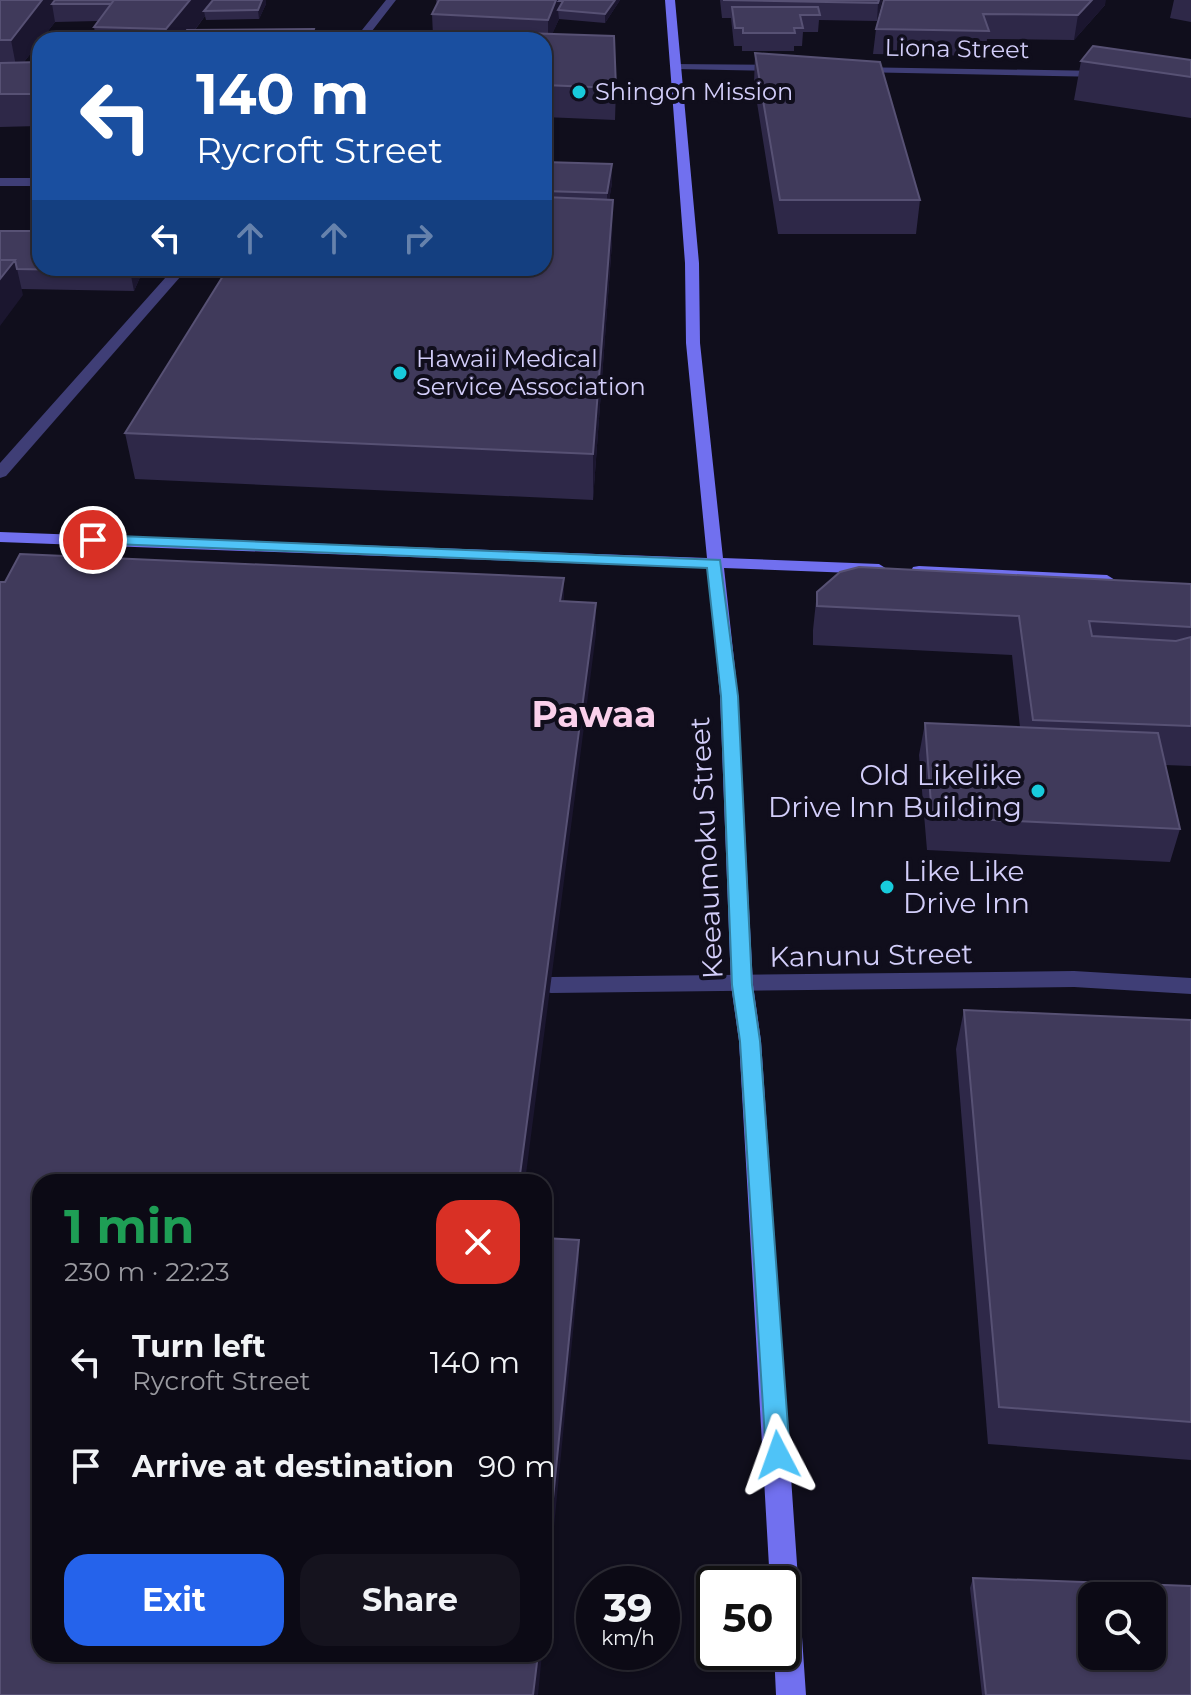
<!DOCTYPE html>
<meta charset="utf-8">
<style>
:root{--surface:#0c0a15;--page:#15131e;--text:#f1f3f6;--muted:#9a9aa0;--line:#2c2b34;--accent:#2563eb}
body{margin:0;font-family:Montserrat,sans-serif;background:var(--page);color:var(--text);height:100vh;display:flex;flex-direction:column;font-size:30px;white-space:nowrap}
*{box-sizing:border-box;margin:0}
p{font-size:26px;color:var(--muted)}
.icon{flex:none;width:44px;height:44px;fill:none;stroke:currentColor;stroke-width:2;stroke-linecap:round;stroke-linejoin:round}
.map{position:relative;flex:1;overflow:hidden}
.drawer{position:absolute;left:32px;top:1174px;width:520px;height:488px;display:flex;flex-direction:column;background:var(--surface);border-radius:24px;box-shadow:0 2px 6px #0004,0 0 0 2px var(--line)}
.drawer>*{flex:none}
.banner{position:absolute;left:32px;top:32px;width:520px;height:244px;border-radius:24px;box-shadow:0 2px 6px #0004,0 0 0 2px var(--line);background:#1a4fa0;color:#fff;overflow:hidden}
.tools{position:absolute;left:1078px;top:1582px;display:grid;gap:16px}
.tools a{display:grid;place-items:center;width:88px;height:88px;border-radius:16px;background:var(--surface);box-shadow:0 2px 6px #0004,0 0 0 2px var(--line);font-size:40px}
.speed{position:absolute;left:576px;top:1566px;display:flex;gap:16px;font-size:40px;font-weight:700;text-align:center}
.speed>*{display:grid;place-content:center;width:104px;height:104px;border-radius:50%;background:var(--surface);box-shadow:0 2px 6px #0004,0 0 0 2px var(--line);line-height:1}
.speed small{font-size:20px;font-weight:400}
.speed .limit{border:4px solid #111;border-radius:12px;background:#fff;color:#111}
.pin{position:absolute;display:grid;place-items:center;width:68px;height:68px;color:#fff;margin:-34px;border:4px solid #fff;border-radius:50%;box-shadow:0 2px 8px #0007}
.me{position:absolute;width:88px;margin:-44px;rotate:356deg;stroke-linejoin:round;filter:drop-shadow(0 0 6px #0008)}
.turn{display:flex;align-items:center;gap:28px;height:168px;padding:0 32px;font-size:36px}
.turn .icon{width:104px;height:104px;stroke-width:2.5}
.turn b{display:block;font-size:56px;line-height:68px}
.lanes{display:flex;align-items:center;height:76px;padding:0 32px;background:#0003;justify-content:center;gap:40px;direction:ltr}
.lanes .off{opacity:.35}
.round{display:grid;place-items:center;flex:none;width:84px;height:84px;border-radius:24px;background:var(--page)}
.headline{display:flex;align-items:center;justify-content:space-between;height:136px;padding:0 32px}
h1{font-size:48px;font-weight:700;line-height:60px;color:#1e9e55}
.primary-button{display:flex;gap:16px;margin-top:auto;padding:16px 32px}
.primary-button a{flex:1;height:92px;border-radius:24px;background:var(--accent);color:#fff;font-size:32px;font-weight:700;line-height:92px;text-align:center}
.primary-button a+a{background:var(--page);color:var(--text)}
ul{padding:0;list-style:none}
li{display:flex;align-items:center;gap:24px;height:104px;padding:0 32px}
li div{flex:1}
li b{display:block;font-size:30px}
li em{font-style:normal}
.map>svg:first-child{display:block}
</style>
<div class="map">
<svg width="1191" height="1695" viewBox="0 0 1191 1695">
<rect width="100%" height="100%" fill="#100e1c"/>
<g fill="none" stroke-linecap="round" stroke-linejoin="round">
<path fill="#3f3e76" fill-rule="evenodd" d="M386,0H396L365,40H354Z
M671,64L779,65L785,68L779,71L675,69L671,68Z
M851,67L1103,71L1109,74L1103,77L855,72L849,69Z
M0,178H40V186H0Z
M174,268H188L6,476L0,478V463Z
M1074,971L1191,978V994L1074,987L551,993L543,991L540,985L543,979L551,977Z"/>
<path fill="#7170ef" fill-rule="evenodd" d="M665,0H675L699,263L700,343L723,558L879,564L887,569L879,574L724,568L738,696L753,985L761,1041L806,1695H776L774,1652H782V1584H770L739,1041L731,985L720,696L708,568L0,542V532L707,558L686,343L685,263Z
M919,566L1107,575L1115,580L1107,585L913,575L911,571L913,567Z"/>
</g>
<path fill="#2e2848" d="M0,0L266,4L259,19L206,20L205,16L195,30L314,29L315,40H96L94,27L98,21L55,22L24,62H40V169L33,137L38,126L0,127Z
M436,0H620L605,23L559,19L552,34L616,88L615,120L544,117V40L433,36L432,14L437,5Z
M720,0H882L877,21L819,20L818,32H803L802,46H794V51H742V46H734L731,18H722Z
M884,0L1105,5L1074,40L987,39L985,56L873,54L876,29Z
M1174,0H1191V22L1170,18Z
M755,53L920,200L916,234H778L754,84Z
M1191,60V118L1074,100L1081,61Z
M544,162L612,164V183L609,200L612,242L593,500L135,479L125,433L544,268Z
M0,231L40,268H144L134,291L21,289L23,295Z
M1191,584V766L1165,765L1180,829L1170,862L927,850L919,755L925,723L1020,727L1012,655L813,645V630L817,592Z
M964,1010L1191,1020V1460L988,1444L956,1049Z
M973,1578L1191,1695H982L970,1588Z"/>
<path fill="#1b162f" d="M42,0H68L52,4L55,22L17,71L11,40Z
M190,0H215L204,11L205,16L187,40H168L166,29Z
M262,0H266V4L259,19L258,10Z
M556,0H563L558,10L559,19L548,44V20Z
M615,0H620L605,23V14Z
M879,0H882L877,21L878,3Z
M1092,0H1106L1105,5L1074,40L1078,15Z
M612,164V183L607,213V193Z
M613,200L612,242L593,500V454Z
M15,260L23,295L0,326V279Z
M132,268H144L134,291L130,271Z
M564,578V610L560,601Z
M596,603V634L525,1182H519Z
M579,1240V1271L544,1629V1588Z
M538,1654H542L538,1695H533Z"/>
<path fill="#403a5b" stroke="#575174" stroke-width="2" fill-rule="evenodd" d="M0,0H42L11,40H0Z
M55,0H114L111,4H52Z
M114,0H190L166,29L94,27Z
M213,0H262L258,10L204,11Z
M439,0H556L548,20L432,14Z
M560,0H615L605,14L558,10L563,1H559Z
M723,0H879L878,3Z
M884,0H1092L1078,15L983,14L989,31L876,29Z
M732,7H818L820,15H800L803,28H794L795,33H743V28H735Z
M314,29L312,36H302V40H179L187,30Z
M460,31L614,36L616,88L544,85V40H430L431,36L457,35Z
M1093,46L1191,60V77L1081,61Z
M755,53L880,62L920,200H780Z
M40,62V94H0V63Z
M40,121V137H33Z
M544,162L612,164L607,193L544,191Z
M544,197L613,200L593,454L125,433L228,268H544Z
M0,231H40V268H132L130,271L17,269L15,260H0Z
M0,260H15L0,279Z
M20,554L564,578L560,601L596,603L519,1182H40V1654H538L533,1695H0V582H5Z
M859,567L1191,584V627L1089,621L1092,636L1176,641L1191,637V726L1033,720L1019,616L817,606V592L840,572Z
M925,723L1158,733L1180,829L932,817Z
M964,1010L1191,1020V1422L999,1407Z
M544,1238L579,1240L544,1588Z
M973,1578L1191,1586V1695H986ZM1092,1596H1152V1656H1092Z"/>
<path fill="#4fc3f7" stroke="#337fa1" stroke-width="2" d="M93,535L720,560L738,696L752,985L760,1041L790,1455L787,1463L778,1467L769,1463L766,1455L740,1041L732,985L721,696L707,568L88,543L86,540Z"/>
<g fill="#18cbdc" stroke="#100e1c" stroke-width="3">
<circle cx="579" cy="92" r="8"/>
<circle cx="400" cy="373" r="8"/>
<circle cx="1038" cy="791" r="8"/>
<circle cx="887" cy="887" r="8"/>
</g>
<g text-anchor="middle" stroke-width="8" stroke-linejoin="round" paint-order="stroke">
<g font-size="24" fill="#d3cefa" stroke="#100e1c">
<text transform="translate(957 49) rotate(1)" y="8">Liona Street</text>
</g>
<g font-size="24" fill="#d3cefa" stroke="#100e1c" text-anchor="start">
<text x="595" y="100">Shingon Mission</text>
<text x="416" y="367">Hawaii Medical<tspan x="416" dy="28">Service Association</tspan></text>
</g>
<g font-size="28" fill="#d3cefa" stroke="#100e1c" text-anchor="end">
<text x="1022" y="785">Old Likelike<tspan x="1022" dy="32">Drive Inn Building</tspan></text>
<text x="903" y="881" text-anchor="start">Like Like<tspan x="903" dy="32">Drive Inn</tspan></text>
</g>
<g font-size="28" fill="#d3cefa" stroke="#100e1c">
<text transform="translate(706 848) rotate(-93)" y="10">Keeaumoku Street</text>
<text transform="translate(871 955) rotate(-1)" y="10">Kanunu Street</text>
</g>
<g font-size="36" font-weight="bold" fill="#fad0eb" stroke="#100e1c">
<text x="594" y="727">Pawaa</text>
</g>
</g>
</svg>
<div class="tools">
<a><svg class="icon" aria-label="search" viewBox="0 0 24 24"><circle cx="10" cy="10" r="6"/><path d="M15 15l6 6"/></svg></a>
</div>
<div class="speed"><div>39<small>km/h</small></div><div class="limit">50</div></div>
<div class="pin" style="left:93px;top:540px;background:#d93025"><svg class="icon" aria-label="arrive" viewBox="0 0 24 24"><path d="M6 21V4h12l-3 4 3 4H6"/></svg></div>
<svg class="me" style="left:778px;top:1455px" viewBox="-20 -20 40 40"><path d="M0-17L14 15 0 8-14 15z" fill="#4fc3f7" stroke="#fff" stroke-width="4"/></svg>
<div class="banner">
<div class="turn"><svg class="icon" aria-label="left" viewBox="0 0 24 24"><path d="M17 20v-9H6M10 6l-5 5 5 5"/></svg><div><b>140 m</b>Rycroft Street</div></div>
<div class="lanes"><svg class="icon" aria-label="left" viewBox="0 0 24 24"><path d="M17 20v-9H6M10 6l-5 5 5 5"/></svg><svg class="icon off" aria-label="ahead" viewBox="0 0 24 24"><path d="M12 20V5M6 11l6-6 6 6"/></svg><svg class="icon off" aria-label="ahead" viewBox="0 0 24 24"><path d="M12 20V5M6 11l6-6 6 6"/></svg><svg class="icon off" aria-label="right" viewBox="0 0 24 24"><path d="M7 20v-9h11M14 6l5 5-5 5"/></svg></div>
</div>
<section class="drawer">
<div class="headline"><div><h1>1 min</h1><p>230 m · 22:23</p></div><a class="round" style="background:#d93025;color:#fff"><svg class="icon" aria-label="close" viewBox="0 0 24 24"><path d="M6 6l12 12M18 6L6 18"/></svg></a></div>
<ul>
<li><svg class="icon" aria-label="left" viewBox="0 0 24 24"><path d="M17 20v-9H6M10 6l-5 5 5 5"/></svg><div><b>Turn left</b><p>Rycroft Street</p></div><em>140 m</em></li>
<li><svg class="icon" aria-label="arrive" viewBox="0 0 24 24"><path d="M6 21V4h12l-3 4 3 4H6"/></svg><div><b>Arrive at destination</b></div><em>90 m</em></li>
</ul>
<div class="primary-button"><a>Exit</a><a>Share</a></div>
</section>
</div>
